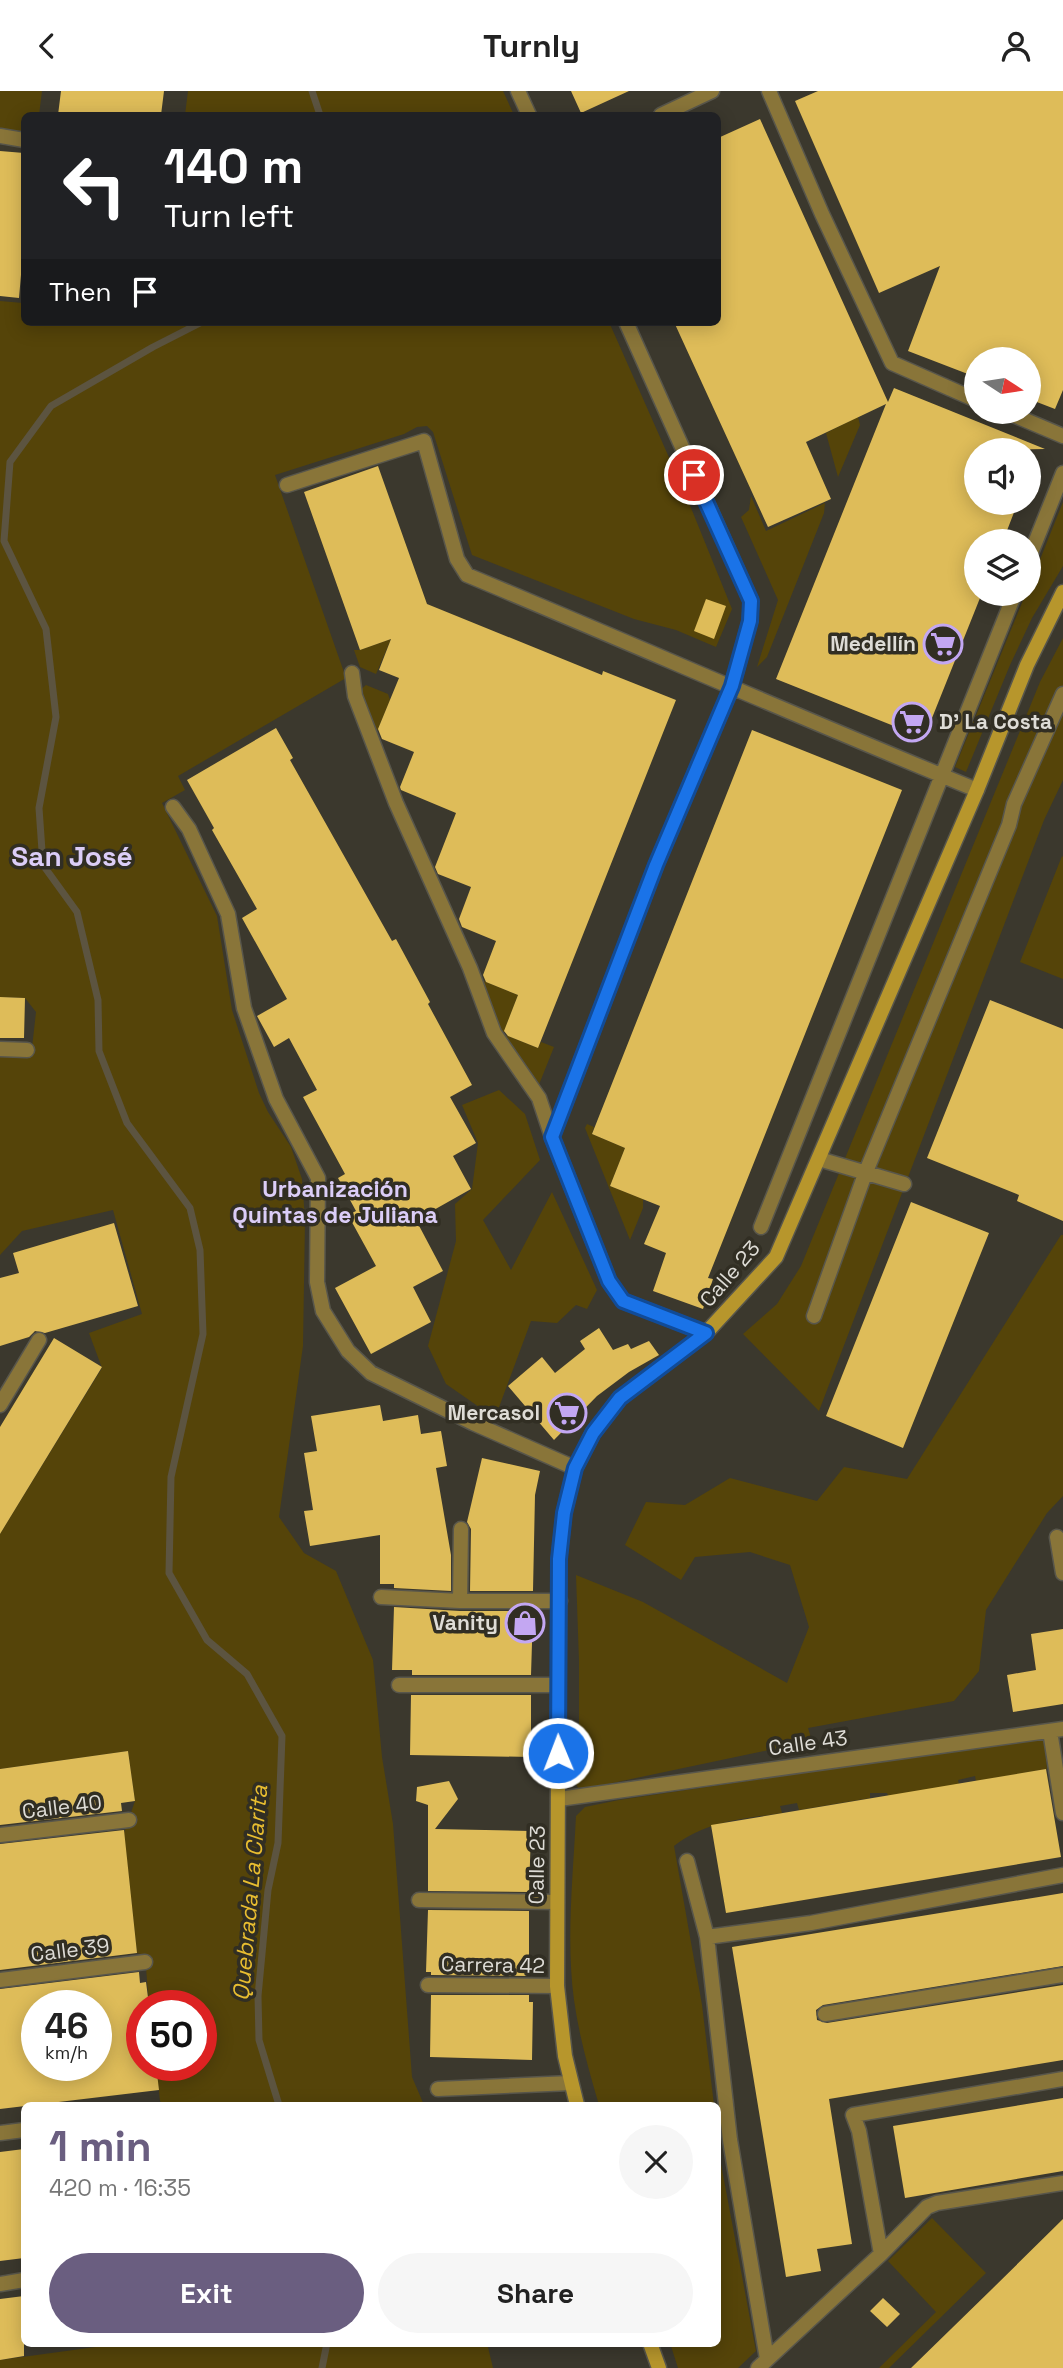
<!DOCTYPE html>
<meta charset="utf-8">
<style>
:root{--surface:#fff;--page:#f6f6f6;--text:#222;--muted:#767676;--accent:#6a5e80}
body{margin:0;font-family:"Space Grotesk",sans-serif;background:var(--page);color:var(--text);height:100vh;display:flex;flex-direction:column;font-size:26px;white-space:nowrap}
*{box-sizing:border-box;margin:0}
p{font-size:23px;color:var(--muted)}
.icon{flex:none;width:38px;height:38px;fill:none;stroke:currentColor;stroke-width:2;stroke-linecap:round;stroke-linejoin:round}
.map{position:relative;flex:1;overflow:hidden}
.drawer{position:absolute;left:21px;top:2011px;width:700px;height:245px;display:flex;flex-direction:column;background:var(--surface);border-radius:10px;box-shadow:0 4px 18px #0003}
.drawer>*{flex:none}
.hud{position:absolute;left:21px;top:21px;width:700px;height:214px;border-radius:10px;box-shadow:0 4px 18px #0003;background:#202124;color:#fff;overflow:hidden}
.needle{width:46px;rotate:102deg}
.fabs{position:absolute;left:964px;top:256px;display:grid;gap:14px}
.fabs a{display:grid;place-items:center;width:77px;height:77px;border-radius:50%;background:var(--surface);box-shadow:0 4px 18px #0003;font-size:35px}
.speed{position:absolute;left:21px;top:1899px;display:flex;gap:14px;font-size:35px;font-weight:700;text-align:center}
.speed>*{display:grid;place-content:center;width:91px;height:91px;border-radius:50%;background:var(--surface);box-shadow:0 4px 18px #0003;line-height:1}
.speed small{font-size:18px;font-weight:400}
.speed .limit{border:10px solid #d22;background:#fff;color:#111}
.pin{position:absolute;display:grid;place-items:center;width:60px;height:60px;color:#fff;margin:-30px;border:4px solid #fff;border-radius:50%;box-shadow:0 2px 7px #0007}
.me{position:absolute;width:77px;margin:-38px;rotate:359deg;stroke-linejoin:round;filter:drop-shadow(0 0 5px #0008)}
.turn{display:flex;align-items:center;gap:24px;height:147px;padding:0 28px;font-size:32px}
.turn .icon{width:91px;height:91px;stroke-width:2.5}
.turn b{display:block;font-size:49px;line-height:60px}
.then{display:flex;align-items:center;height:66px;padding:0 28px;background:#0003;gap:14px;font-size:26px}
.round{display:grid;place-items:center;flex:none;width:74px;height:74px;border-radius:37px;background:var(--page)}
.overview{display:flex;align-items:center;justify-content:space-between;height:119px;padding:0 28px}
h1{font-size:42px;font-weight:800;line-height:52px;color:var(--accent)}
.action{display:flex;gap:14px;margin-top:auto;padding:14px 28px}
.action a{flex:1;height:80px;border-radius:42px;background:var(--accent);color:#fff;font-size:28px;font-weight:800;line-height:80px;text-align:center}
.action a+a{background:var(--page);color:var(--text)}
header{display:flex;justify-content:space-between;align-items:center;height:91px;padding:0 28px;background:var(--surface);font-size:32px;font-weight:800}
.map>svg:first-child{display:block}
</style>
<header><svg class="icon" aria-label="back" viewBox="0 0 24 24"><path d="M15 5l-7 7 7 7"/></svg>Turnly<svg class="icon" aria-label="person" viewBox="0 0 24 24"><circle cx="12" cy="8" r="4"/><path d="M4 21q1-7 8-7t8 7"/></svg></header>
<div class="map">
<svg width="1063" height="2277" viewBox="0 0 1063 2277">
<rect width="100%" height="100%" fill="#3b382d"/>
<path fill="#554409" d="M0,0H42L39,24H24V41L0,38Z
M188,0H503L514,24H185Z
M24,190V231H609L687,407L732,518L716,556L676,539L634,528L472,464L433,341L427,335L417,336L404,343L275,384L346,587L178,685L185,699L162,712L217,825L232,919L259,1002L268,1021L291,1056L302,1088L305,1128L303,1255L279,1426L304,1462L336,1480L373,1569L382,1666L393,1733L412,1986L424,2014H164L160,2010L156,1974H201V1914H149L145,1864L137,1862L124,1742L135,1710L128,1660L0,1678V1443L102,1277L89,1242L142,1223L113,1119L22,1140L0,1164V965L31,966L36,921L25,907L0,906V210L23,212Z
M858,326L860,334L838,386L826,342Z
M751,405L766,440L825,412L824,422L767,566L757,576L778,509L741,426L749,419Z
M1063,411V475L1032,527L1010,574L966,681L955,676L1026,502H1029V496Z
M1063,547V689L1044,729L819,1320L743,1243L777,1213L801,1175L1040,591Z
M391,548L376,583L360,576L354,559H360Z
M366,594L388,603L390,609L375,645L359,600Z
M1062,765L1063,766V888L1020,871Z
M481,889L518,904L503,943L538,957L541,951L554,956L538,996L503,943Z
M499,999L525,1023L540,1069L483,1129L511,1179L552,1101L597,1199L587,1218L576,1214L557,1232L531,1230L495,1327L446,1293L428,1255L456,1150L455,1113L472,1098L478,1052L462,1014Z
M587,1033L594,1036L592,1043L625,1057L610,1095L643,1108V1117L630,1149L585,1037Z
M1061,1144H1063V1405L1047,1422L986,1519L979,1580L954,1610L808,1637L812,1650L579,1699L573,1686L579,1648V1570L576,1484L643,1511L787,1592L809,1536L790,1474L750,1461L695,1466L681,1489L625,1454L646,1411L685,1414L730,1387L817,1410L844,1376L907,1388Z
M1039,1647L1044,1650L1047,1678L976,1690L975,1685L958,1689L959,1694L889,1706L887,1702H870V1707L799,1719L797,1712L780,1715L782,1722C743,1728 706,1730 674,1755L702,1914L714,2014H599C589,1980 579,1945 574,1909C566,1849 573,1786 576,1725L585,1716L619,1709Z
M718,2057L756,2260L738,2277H678L670,2252H718Z
M932,2127L986,2182L889,2277H879L936,2221L888,2170Z
M125,2252H487L493,2277H0V2269Z"/>
<g fill="none" stroke-linecap="round" stroke-linejoin="round">
<path stroke="#5c5440" stroke-width="7" d="M312,0L320,24
M202,231L153,256L51,315L10,371L4,450L46,538L56,626L39,717L43,774L77,821L98,909L99,960L127,1032L190,1117L200,1159L203,1243L171,1386L169,1482L207,1549L247,1583L282,1645L278,1752L268,1799L258,1905L259,1949L279,2014
M322,2277L327,2252"/>
</g>
<path fill="#debc59" fill-rule="evenodd" d="M61,0H164L161,24H58Z
M571,0H629L581,22Z
M818,0H1063V299L1055,318L1029,308V268H976L973,285L908,260L940,175L879,202L795,10Z
M760,28L888,311L894,297L1045,358L976,359V411H1018L1003,450H976V502H982L924,647L776,588L886,313L806,351L831,408L768,436L674,231H718V47Z
M0,60L24,62V149L19,207L0,205Z
M378,375L427,513L602,584L603,580L676,609L538,957L508,945L504,940L518,904L486,891L483,884L496,850L462,836L459,828L471,796L438,783L435,776L456,722L401,699L400,696L414,661L382,648L378,638L399,587L379,579L391,548L360,559L304,401Z
M706,508L726,515L714,548L694,540Z
M276,637L293,667L290,669L392,850L396,848L430,911L428,913L472,994L450,1006L476,1052L453,1065L471,1098L416,1129L443,1180L413,1196L431,1231L371,1263L335,1197L376,1175L348,1124L356,1120L338,1087L345,1083L303,1006L317,999L289,947L274,956L257,925L287,908L242,827L257,818L212,739L214,737L187,689Z
M752,639L902,699L708,1187L713,1188L703,1218L653,1200L666,1162L644,1153L660,1115L610,1095L625,1057L592,1043Z
M0,906L25,907L24,947H0Z
M990,909L1063,938V1130L1017,1110L1019,1104L927,1067Z
M911,1111L989,1142L903,1357L826,1325Z
M114,1132L138,1215L45,1242L35,1240L29,1246L0,1255V1187L19,1182L13,1162Z
M599,1237L613,1259L628,1253L631,1258L649,1250L659,1264L629,1281L597,1305L554,1349L508,1295L542,1266L555,1282L585,1258L580,1250Z
M54,1247L102,1276L0,1443V1336Z
M380,1314L383,1330L418,1324L421,1343L441,1340L447,1375L436,1377L451,1464V1500L394,1497V1493H380V1444L310,1455L304,1420L313,1419L304,1362L317,1360L311,1325Z
M482,1367L540,1380L535,1404L533,1500H470L471,1438L467,1431Z
M394,1516L460,1520H533L531,1584H412V1579H392Z
M1063,1538V1613L1013,1621L1007,1584L1036,1579L1031,1543Z
M411,1604H531V1666L410,1664Z
M128,1660L135,1710L121,1712L122,1720L0,1734V1678Z
M1046,1678L1061,1766L726,1822L711,1734Z
M449,1690L458,1708L435,1738L531,1740L529,1801L428,1800V1714L416,1710L417,1696Z
M124,1739L137,1862L0,1879V1753Z
M1063,1802V1875L823,1914L816,1919L817,1929L827,1932L1063,1894V1969L829,2008L852,2153L817,2158L821,2180L786,2186L732,1856Z
M428,1819L529,1820V1885L431,1884V1881H426Z
M139,1881L140,1892L146,1891L149,1914H142V1974H156L159,1999L0,2018V1898ZM37,1914H96V1974H37Z
M431,1904H529V1911H533L532,1969L430,1966Z
M1063,2007V2080L905,2107L893,2035Z
M24,2058V2167L0,2170V2061Z
M1063,2128V2277H911L991,2199Z
M24,2205V2265L0,2269V2208Z
M883,2207L900,2223L887,2236L870,2220Z"/>
<g fill="none" stroke-linecap="round" stroke-linejoin="round">
<defs>
<path id="pedestrian" d="M0,958L27,959"/>
<path id="minor" d="M518,0L529,24
M769,0L822,123L892,272L976,309
M661,24L712,0
M0,45L24,49
M1004,320L1063,345
M287,394L424,350L457,468L467,484C637,555 806,629 977,699
M1029,467L1063,382
M352,582L355,605L396,712L470,877L494,942L539,1007L552,1046L609,1190L623,1210L706,1242
M173,716L189,738L228,823L244,917L276,1008L318,1087L317,1191L323,1220L348,1260L371,1282L473,1332L575,1377
M552,1046L656,774L732,595L750,530L751,510L626,231
M819,1068L904,1093
M761,1136L1015,502
M814,1225L865,1083L1009,734L1014,713L1063,603
M0,1314L39,1249
M1057,1446L1063,1482
M381,1506L460,1510H560
M460,1510L461,1438
M399,1594H557
M1050,1640L1063,1722
M559,1708L1063,1638
M0,1744L129,1729
M687,1770L707,1846L730,2049L767,2268
M419,1809L557,1811
M707,1846L811,1832L1063,1784
M0,1889L145,1871
M428,1894L557,1895
M825,1923L1063,1884
M438,1998L571,1992
M0,2042L24,2039
M881,2163L859,2040L853,2024L1063,1988
M0,2193L24,2189
M758,2277L881,2163L927,2116L937,2112L1063,2092"/>
<path id="secondary" d="M577,2014L565,1965L557,1895L559,1468L564,1422L575,1377L593,1342L620,1307L706,1242L776,1166L977,699L1027,574L1063,501
M650,2252L659,2277"/>
</defs>
<use href="#pedestrian" stroke="#58564b" stroke-width="17"/>
<use href="#minor" stroke="#58564b" stroke-width="17"/>
<use href="#secondary" stroke="#58564b" stroke-width="17"/>
<use href="#pedestrian" stroke="#897539" stroke-width="14"/>
<use href="#minor" stroke="#897539" stroke-width="14"/>
<use href="#secondary" stroke="#b7962c" stroke-width="14"/>
</g>
<g fill="none" stroke-linecap="round" stroke-linejoin="round">
<defs>
<path id="route" d="M558,1662L559,1468L564,1422L575,1377L593,1342L620,1307L706,1242L623,1210L609,1190L552,1046L656,774L732,595L750,530L751,510L694,384"/>
</defs>
<use href="#route" stroke="#114b97" stroke-width="18"/>
<use href="#route" stroke="#1a73e8" stroke-width="12"/>
</g>
<defs>
<symbol id="supermarket-ring" viewBox="-11 -11 22 22"><circle r="9.5" fill="#312e23" stroke="#c3a7f2" stroke-width="1.5"/><path d="M-6-5.5h2.5l.6 2H6L4.5 2H-2.5L-4.4-4H-6ZM-1.5 3.2a1.3 1.3 0 1 0 .1 0ZM3 3.2a1.3 1.3 0 1 0 .1 0Z" fill="#c3a7f2"/></symbol>
<symbol id="shop-ring" viewBox="-11 -11 22 22"><circle r="9.5" fill="#312e23" stroke="#c3a7f2" stroke-width="1.5"/><path d="M-5-2.5h2.3a2.7 3.5 0 0 1 5.4 0H5L5.5 6h-11ZM-1.5-2.5h3a1.5 2.3 0 0 0-3 0Z" fill="#c3a7f2"/></symbol>
</defs>
<g fill-rule="evenodd">
<use href="#supermarket-ring" x="921" y="531" width="44" height="44"/>
<use href="#supermarket-ring" x="890" y="609" width="44" height="44"/>
<use href="#supermarket-ring" x="545" y="1300" width="44" height="44"/>
<use href="#shop-ring" x="503" y="1510" width="44" height="44"/>
</g>
<g text-anchor="middle" stroke-width="7" stroke-linejoin="round" paint-order="stroke">
<g font-size="21" font-weight="bold" fill="#dedcd6" stroke="#312e23" text-anchor="end">
<text x="916" y="560">Medellín</text>
<text x="939" y="638" text-anchor="start">D' La Costa</text>
<text x="540" y="1329">Mercasol</text>
<text x="498" y="1539">Vanity</text>
</g>
<g font-size="21" fill="#dedcd6" stroke="#312e23">
<text transform="translate(730 1183) rotate(-49)" y="7">Calle 23</text>
<text transform="translate(808 1652) rotate(-8)" y="7">Calle 43</text>
<text transform="translate(62 1716) rotate(-7)" y="7">Calle 40</text>
<text transform="translate(537 1774) rotate(-89)" y="7">Calle 23</text>
<text transform="translate(70 1859) rotate(-7)" y="7">Calle 39</text>
<text transform="translate(493 1874) rotate(1)" y="7">Carrera 42</text>
</g>
<g font-size="23" font-weight="bold" fill="#dbcdf7" stroke="#312e23">
<text x="335" y="1106">Urbanización<tspan x="335" dy="26">Quintas de Juliana</tspan></text>
</g>
<g font-size="23" font-style="italic" fill="#e8bd30" stroke="#312e23">
<text transform="translate(250 1802) rotate(-85)" y="8">Quebrada La Clarita</text>
</g>
<g font-size="28" font-weight="bold" fill="#dbcdf7" stroke="#312e23">
<text x="72" y="775">San José</text>
</g>
</g>
</svg>
<div class="fabs">
<a><svg class="needle" viewBox="-14 -14 28 28"><path d="M0-13l5 13h-10z" fill="#e53935"/><path d="M0 13l5-13h-10z" fill="#767676"/></svg></a>
<a><svg class="icon" aria-label="sound" viewBox="0 0 24 24"><path d="M4 9h4l5-4v14l-5-4H4zM17 9q2 3 0 6"/></svg></a>
<a><svg class="icon" aria-label="layers" viewBox="0 0 24 24"><path d="M12 4l9 5-9 5-9-5zM3 14l9 5 9-5"/></svg></a>
</div>
<div class="speed"><div>46<small>km/h</small></div><div class="limit">50</div></div>
<div class="pin" style="left:694px;top:384px;background:#d93025"><svg class="icon" aria-label="arrive" viewBox="0 0 24 24"><path d="M6 21V4h12l-3 4 3 4H6"/></svg></div>
<svg class="me" style="left:558px;top:1662px" viewBox="-20 -20 40 40"><circle r="17" fill="#1a73e8" stroke="#fff" stroke-width="3"/><path d="M0-11L8 9 0 5-8 9z" fill="#fff"/></svg>
<div class="hud">
<div class="turn"><svg class="icon" aria-label="left" viewBox="0 0 24 24"><path d="M17 20v-9H6M10 6l-5 5 5 5"/></svg><div><b>140 m</b>Turn left</div></div>
<div class="then">Then<svg class="icon" aria-label="arrive" viewBox="0 0 24 24"><path d="M6 21V4h12l-3 4 3 4H6"/></svg></div>
</div>
<section class="drawer">
<div class="overview"><div><h1>1 min</h1><p>420 m · 16:35</p></div><a class="round"><svg class="icon" aria-label="close" viewBox="0 0 24 24"><path d="M6 6l12 12M18 6L6 18"/></svg></a></div>
<div class="action"><a>Exit</a><a>Share</a></div>
</section>
</div>
